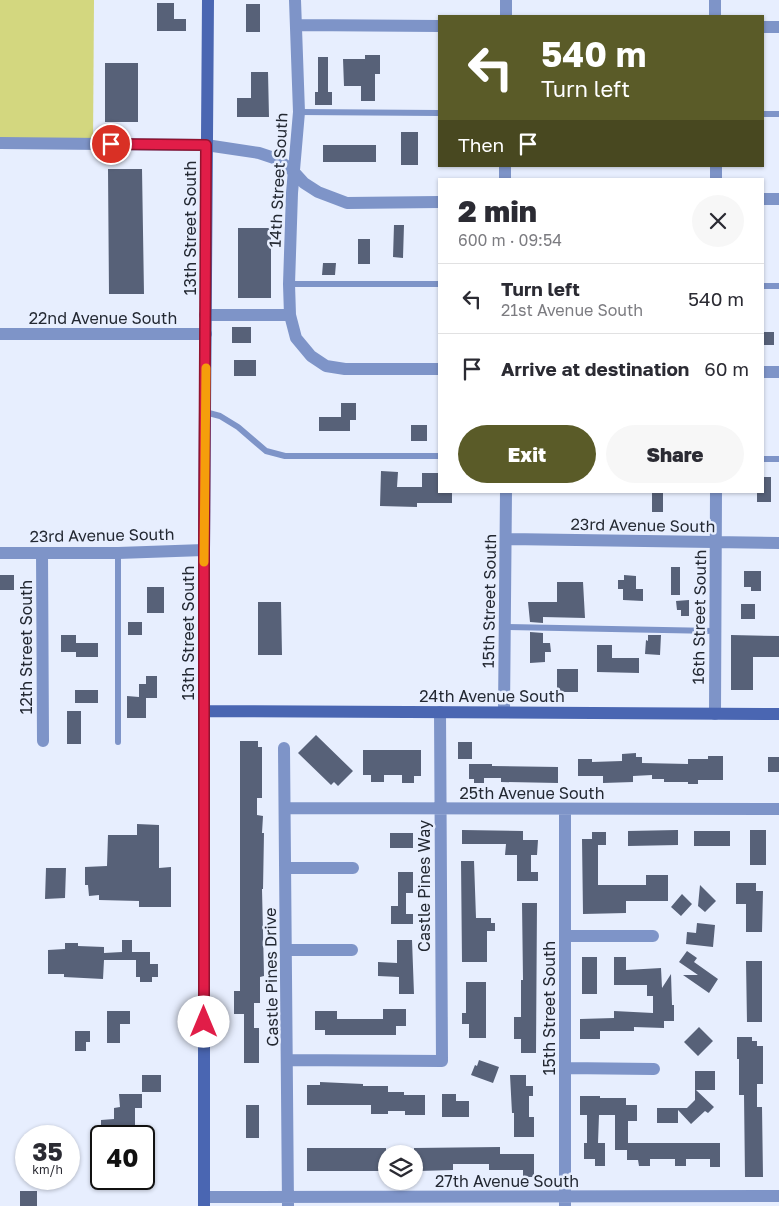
<!DOCTYPE html>
<meta charset="utf-8">
<style>
:root{--surface:#fff;--page:#f7f7f7;--text:#2b2b33;--muted:#7c7c81;--line:#e1e1e2;--accent:#5a5b28}
body{margin:0;font-family:"Golos Text",sans-serif;background:var(--page);color:var(--text);height:100vh;display:flex;flex-direction:column;font-size:19px;white-space:nowrap}
*{box-sizing:border-box;margin:0}
p{font-size:16px;color:var(--muted)}
.icon{flex:none;width:28px;height:28px;fill:none;stroke:currentColor;stroke-width:2;stroke-linecap:round;stroke-linejoin:round}
.map{position:relative;flex:1;overflow:hidden}
.panel{position:absolute;left:438px;top:178px;width:326px;height:315px;display:flex;flex-direction:column;background:var(--surface);border-radius:0px;box-shadow:0 1px 4px #0004}
.panel>*{flex:none}
.hud{position:absolute;left:438px;top:15px;width:326px;height:152px;border-radius:0px;box-shadow:0 1px 4px #0004;background:#5a5b28;color:#fff;overflow:hidden}
.buttons{position:absolute;left:378px;top:1145px;display:grid;gap:10px}
.buttons a{display:grid;place-items:center;width:45px;height:45px;border-radius:50%;background:var(--surface);box-shadow:0 1px 4px #0004;font-size:25px}
.speed{position:absolute;left:15px;top:1125px;display:flex;gap:10px;font-size:25px;font-weight:700;text-align:center}
.speed>*{display:grid;place-content:center;width:65px;height:65px;border-radius:50%;background:var(--surface);box-shadow:0 1px 4px #0004;line-height:1}
.speed small{font-size:12px;font-weight:400}
.speed .limit{border:2px solid #111;border-radius:8px;background:#fff;color:#111}
.pin{position:absolute;display:grid;place-items:center;width:42px;height:42px;color:#fff;margin:-21px;border:2px solid #fff;border-radius:50%;box-shadow:0 1px 5px #0007}
.me{position:absolute;width:55px;margin:-28px;rotate:0deg;stroke-linejoin:round;filter:drop-shadow(0 0 4px #0008)}
.turn{display:flex;align-items:center;gap:18px;height:105px;padding:0 20px;font-size:22px}
.turn .icon{width:65px;height:65px;stroke-width:2.5}
.turn b{display:block;font-size:35px;line-height:42px}
.then{display:flex;align-items:center;height:48px;padding:0 20px;background:#0003;gap:10px;font-size:19px}
.round{display:grid;place-items:center;flex:none;width:52px;height:52px;border-radius:26px;background:var(--page)}
.summary{display:flex;align-items:center;justify-content:space-between;height:85px;padding:0 20px}
h1{font-size:30px;font-weight:800;line-height:38px}
.cta{display:flex;gap:10px;margin-top:auto;padding:10px 20px}
.cta a{flex:1;height:58px;border-radius:30px;background:var(--accent);color:#fff;font-size:20px;font-weight:800;line-height:58px;text-align:center}
.cta a+a{background:var(--page);color:var(--text)}
ul{padding:0;list-style:none}
li{display:flex;align-items:center;gap:15px;height:70px;padding:0 20px;border-top:1px solid var(--line)}
li div{flex:1}
li b{display:block;font-size:19px}
li em{font-style:normal}
.map>svg:first-child{display:block}
</style>
<div class="map">
<svg width="779" height="1206" viewBox="0 0 779 1206">
<rect width="100%" height="100%" fill="#e7eefe"/>
<path fill="#d3d77f" d="M0,0H94L93,144L0,143Z"/>
<path fill="#576178" d="M157,3H174V19H186V31H157Z
M246,4H260V32H246Z
M365,55H380V74H375V101H361V86H344L343,59H365Z
M318,57H328V92H332V105H315V92H318Z
M105,63H138V122H105Z
M251,72H268L269,117H237V98H251Z
M401,132H418V165H401Z
M323,145H376V162H323Z
M108,169H142L144,294H109Z
M394,225H404L403,258L393,257Z
M238,228H271V298H238Z
M358,239H370V264H358Z
M323,263H336L335,275H322Z
M232,327H251V343H232Z
M762,332H774V345H762Z
M234,360H256V376H234Z
M341,403H356V420H350V431H319V417H341Z
M411,425H427V441H411Z
M381,471L398,472L397,487H422V473H438V491H452V503H417V507L380,506Z
M762,477H771V502H757V491H762Z
M652,491H663V512H652Z
M671,567H680V595H671Z
M744,571H761V591H751V587H744Z
M0,575H14V590H0Z
M624,575L636,576V589H643V601L623,600V589H618V580H624Z
M557,582H583L585,618L543,617V623L530,622L528,602H557Z
M147,587H164V613H147Z
M689,600V616H681V610H677L676,601Z
M258,602H281L282,655H258Z
M741,604H755V619H741Z
M128,622H142V635H128Z
M530,632L543,633V643H550L551,652H545V662L530,663Z
M61,635H76V643H98V657H76V652H61Z
M648,635H661L660,655L645,654L646,640L648,641Z
M731,635L779,636V657H753V690H731Z
M597,645H612V658H639V673L597,672Z
M557,669H578V692H557Z
M146,676H157V698H146V718H127V696L139,697V684H146Z
M75,690H98V703H75Z
M67,711H81V744H67Z
M316,735L353,771L338,786L334,782L331,785L298,753Z
M240,741H258V747H262V798H257V815L263,816L262,833H264L263,889H262L264,976L260,977V1003H254V1028H259V1063H244V1014H234V991H240Z
M458,742H472V759H458Z
M363,750H421V776H414V783H402V775H384V782H371V775H363Z
M636,753V757H642V763L688,764V759H708V756H723V780H698V784H688V782H664V779H652V775L633,776V782L603,783V776H578V759H592V762L622,761V754Z
M768,757H779V772H768Z
M469,764H492V766L558,767V783L501,782V778H484V783H474V779H469Z
M137,824L159,825V868L171,867V907H139V901L99,900V895L89,896L88,885H85V867L107,866L108,835H137Z
M462,830L523,831V840H538L537,855H531V872H538V881H517V855H505L506,844H462Z
M678,830V845L628,846V831Z
M750,830H766V865H750Z
M694,831H730V846H694Z
M592,832H606V845H598V885H646V875H668V901H626V913L583,914L582,839H592Z
M390,833H413V848H390Z
M461,861H474L476,918H491V923H495V931H487V962H462Z
M46,868H66L65,898L45,899Z
M398,872H413V893H406V914H413V924H391V906H398Z
M736,883H756V891H763L762,932H746V904H736Z
M700,885L716,901L705,912L698,906Z
M682,894L692,904L681,916L671,907Z
M522,903H537L536,1053H521V1039H514V1017H521V980H523Z
M697,923L715,925L713,947L686,944L687,932L696,933Z
M122,940H132V952H150V964H158V977H152V982H140V977H136V960H104L103,979L64,977V974H48V950L65,949V943H78V946L104,947V953L122,952Z
M397,940H412L414,994H399V977L378,976V962L397,963Z
M687,951L697,958L694,962L718,979L709,993L683,975H698L679,962Z
M582,957H597V994H582Z
M614,957H626V970L661,968L662,988L671,974L672,1005H674V1021H664V1028L634,1027V1031H600V1039H580V1019L614,1018V1011L653,1013V996H647V985H614Z
M746,961H762V1022H747Z
M466,982H486V1038H469V1024H462V1013H466Z
M383,1009H406V1026H396V1035H325V1030H315V1011H337V1019H383Z
M107,1011H130V1024H120V1043H107Z
M699,1027L713,1041L698,1056L684,1042Z
M75,1031H90V1042H86V1051H75Z
M737,1037H752V1041H757V1046H763V1084H757V1107H762L763,1177H745L744,1095H739V1059H737Z
M479,1060L499,1067L493,1083L471,1075L475,1065L477,1066Z
M695,1071H715V1090H696L714,1107L708,1113L705,1111L691,1124L678,1110V1123H657V1108H687L695,1100Z
M142,1075H161V1092H142Z
M510,1075H526V1086H533V1096H529V1117H534V1137H514V1113H512Z
M320,1082L363,1084V1086H388V1092H404V1095H425V1115H405V1111H388V1114H371V1105H307V1085H320Z
M119,1094H142V1108H135V1133L101,1134V1120L114,1119V1108L120,1107Z
M442,1094H456V1101H469V1117H442Z
M580,1096H600V1098H626V1105H637V1121H628V1143H720V1167H710V1159H686V1166H675V1159H650V1166H639L638,1160H627V1150H615V1115H599L598,1143H605V1166H595V1159H584V1143H587V1115H580Z
M246,1105H259V1138H246Z
M500,1147V1154H534V1177H523V1170H489V1164H453V1170L419,1171V1164H414V1148Z
M307,1148H386V1171H307Z
M20,1191H37V1206H20Z"/>
<g fill="none" stroke-linecap="round" stroke-linejoin="round">
<path stroke="#7e94c8" stroke-width="6" d="M299,112L439,113
M762,114H779
M289,284H439
M762,286H779
M205,412L220,416L238,427L266,451L285,456H439
M762,459H779
M118,553V742
M504,627L715,631"/>
<path stroke="#7e94c8" stroke-width="12" d="M295,0L299,112L292,193L289,284L290,315L296,338L311,356L326,366L345,369H439
M715,0V16
M506,16V0
M297,25L439,26
M762,27H779
M0,143L206,145L259,153L277,159L294,172L304,183L318,192L347,203L439,202
M505,166V179
M716,166V179
M762,199H779
M205,315H290
M0,334H206
M762,372H779
M506,539L779,543
M0,553H118L204,550
M42,553L43,741
M504,712L506,491
M715,714L716,491
M284,748L288,1206
M285,808L779,809
M286,868H353
M565,936H653
M287,950H352
M288,1060L442,1061L440,712
M565,1068L654,1069
M204,1197L779,1196
M565,1206V809"/>
<path stroke="#4a66b2" stroke-width="12" d="M204,711L779,714
M204,1206V550L208,0"/>
</g>
<g fill="none" stroke-linecap="round" stroke-linejoin="round">
<defs>
<path id="route" d="M111,144L206,145L204,550V1022"/>
</defs>
<use href="#route" stroke="#92132f" stroke-width="12"/>
<use href="#route" stroke="#e11d48" stroke-width="9"/>
<path stroke="#f59e0b" stroke-width="9" d="M204,562L206,368"/>
</g>
<g text-anchor="middle" stroke-width="5" stroke-linejoin="round" paint-order="stroke">
<g font-size="16" fill="#232832" stroke="#e7eefe">
<text transform="translate(278 180) rotate(-87)" y="6">14th Street South</text>
<text transform="translate(190 228) rotate(-90)" y="6">13th Street South</text>
<text x="103" y="324">22nd Avenue South</text>
<text transform="translate(643 525) rotate(1)" y="6">23rd Avenue South</text>
<text transform="translate(102 535) rotate(-1)" y="6">23rd Avenue South</text>
<text transform="translate(489 601) rotate(-89)" y="6">15th Street South</text>
<text transform="translate(699 617) rotate(-89)" y="6">16th Street South</text>
<text transform="translate(188 633) rotate(-90)" y="6">13th Street South</text>
<text transform="translate(26 647) rotate(-90)" y="6">12th Street South</text>
<text x="492" y="702">24th Avenue South</text>
<text x="532" y="799">25th Avenue South</text>
<text transform="translate(424 886) rotate(-90)" y="6">Castle Pines Way</text>
<text transform="translate(271 977) rotate(-91)" y="6">Castle Pines Drive</text>
<text transform="translate(549 1008) rotate(-90)" y="6">15th Street South</text>
<text x="507" y="1187">27th Avenue South</text>
</g>
</g>
</svg>
<div class="buttons">
<a><svg class="icon" aria-label="layers" viewBox="0 0 24 24"><path d="M12 4l9 5-9 5-9-5zM3 14l9 5 9-5"/></svg></a>
</div>
<div class="speed"><div>35<small>km/h</small></div><div class="limit">40</div></div>
<div class="pin" style="left:111px;top:144px;background:#d93025"><svg class="icon" aria-label="arrive" viewBox="0 0 24 24"><path d="M6 21V4h12l-3 4 3 4H6"/></svg></div>
<svg class="me" style="left:204px;top:1022px" viewBox="-20 -20 40 40"><circle r="19" fill="#fff"/><path d="M0-13L10 11 0 6-10 11z" fill="#e11d48"/></svg>
<div class="hud">
<div class="turn"><svg class="icon" aria-label="left" viewBox="0 0 24 24"><path d="M17 20v-9H6M10 6l-5 5 5 5"/></svg><div><b>540 m</b>Turn left</div></div>
<div class="then">Then<svg class="icon" aria-label="arrive" viewBox="0 0 24 24"><path d="M6 21V4h12l-3 4 3 4H6"/></svg></div>
</div>
<section class="panel">
<div class="summary"><div><h1>2 min</h1><p>600 m · 09:54</p></div><a class="round"><svg class="icon" aria-label="close" viewBox="0 0 24 24"><path d="M6 6l12 12M18 6L6 18"/></svg></a></div>
<ul>
<li><svg class="icon" aria-label="left" viewBox="0 0 24 24"><path d="M17 20v-9H6M10 6l-5 5 5 5"/></svg><div><b>Turn left</b><p>21st Avenue South</p></div><em>540 m</em></li>
<li><svg class="icon" aria-label="arrive" viewBox="0 0 24 24"><path d="M6 21V4h12l-3 4 3 4H6"/></svg><div><b>Arrive at destination</b></div><em>60 m</em></li>
</ul>
<div class="cta"><a>Exit</a><a>Share</a></div>
</section>
</div>
